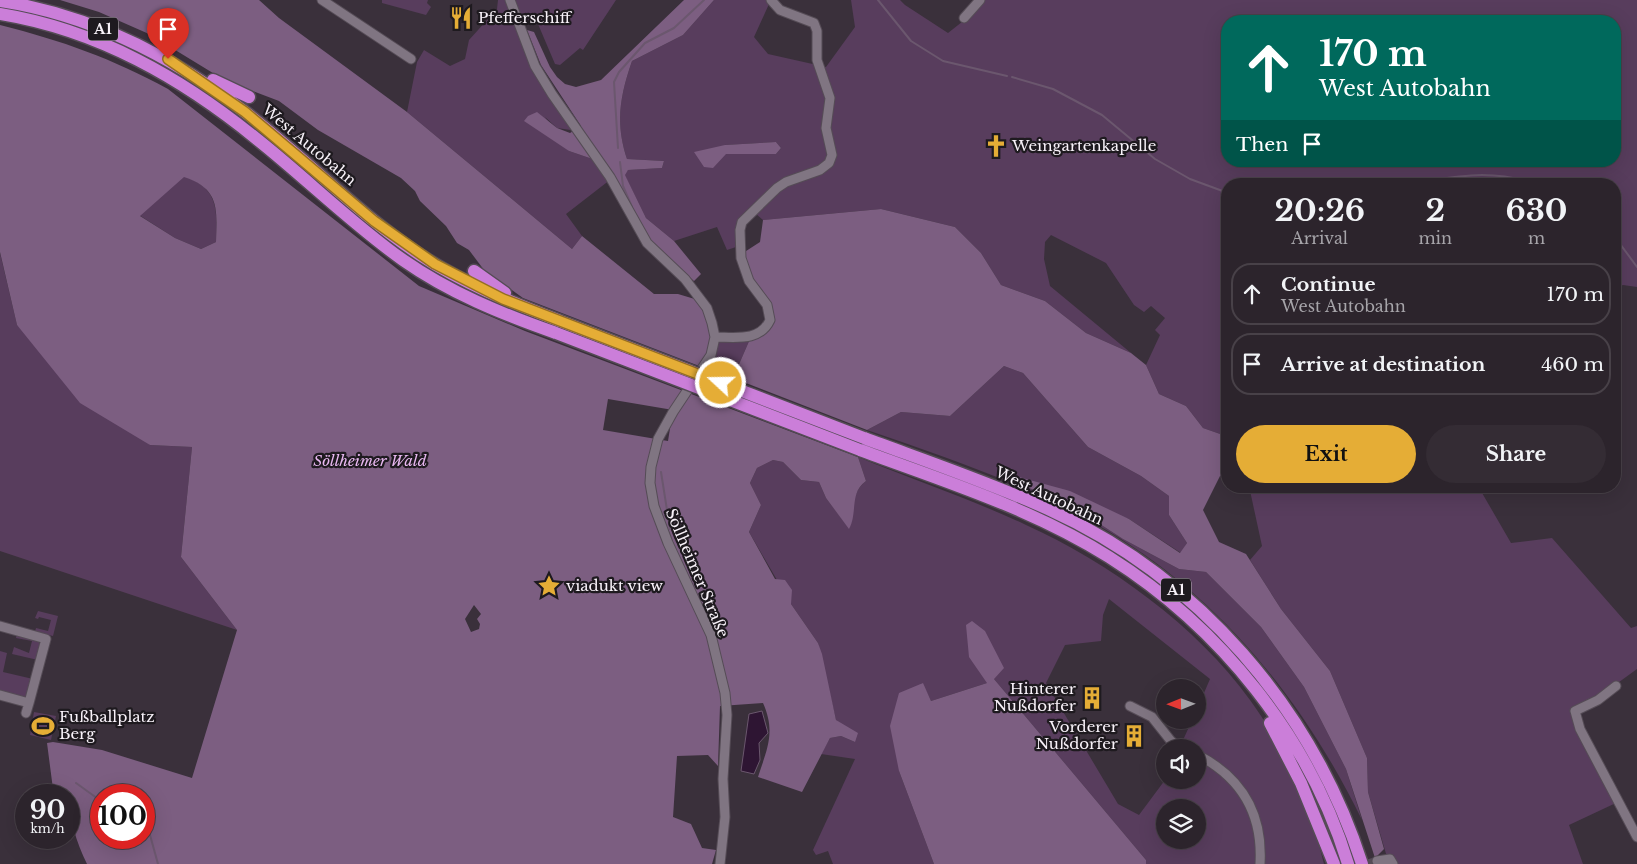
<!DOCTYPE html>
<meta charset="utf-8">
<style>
:root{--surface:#2c242c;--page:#342c34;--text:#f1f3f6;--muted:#a6a4a9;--line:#484148;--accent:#e5ad36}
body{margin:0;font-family:"Libre Baskerville",serif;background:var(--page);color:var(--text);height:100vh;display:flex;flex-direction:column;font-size:19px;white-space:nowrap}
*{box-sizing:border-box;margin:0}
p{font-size:16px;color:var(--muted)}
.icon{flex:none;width:28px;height:28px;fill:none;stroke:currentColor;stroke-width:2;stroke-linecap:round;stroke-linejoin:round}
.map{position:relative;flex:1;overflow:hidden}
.details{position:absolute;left:1221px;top:178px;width:400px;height:315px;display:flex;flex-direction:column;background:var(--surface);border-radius:20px;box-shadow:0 5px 20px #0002,0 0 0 1px var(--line)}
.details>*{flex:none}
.hud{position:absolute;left:1221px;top:15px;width:400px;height:152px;border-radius:20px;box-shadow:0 5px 20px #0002,0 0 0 1px var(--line);background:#00695c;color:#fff;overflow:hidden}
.needle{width:32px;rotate:269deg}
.fabs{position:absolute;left:1156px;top:679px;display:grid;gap:10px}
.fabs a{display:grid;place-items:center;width:50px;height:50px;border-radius:50%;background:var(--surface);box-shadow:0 5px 20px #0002,0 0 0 1px var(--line);font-size:25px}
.speed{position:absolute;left:15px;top:784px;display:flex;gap:10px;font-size:25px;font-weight:700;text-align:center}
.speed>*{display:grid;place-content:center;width:65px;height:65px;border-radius:50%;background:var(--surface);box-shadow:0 5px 20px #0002,0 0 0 1px var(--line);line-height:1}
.speed small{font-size:12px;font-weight:400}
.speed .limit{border:8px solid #d22;background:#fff;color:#111}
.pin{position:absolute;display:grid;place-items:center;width:42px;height:42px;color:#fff;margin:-51px -21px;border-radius:50% 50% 50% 0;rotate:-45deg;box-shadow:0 0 5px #0007}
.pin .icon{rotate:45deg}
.me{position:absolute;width:55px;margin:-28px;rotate:291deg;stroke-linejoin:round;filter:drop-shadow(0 0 4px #0008)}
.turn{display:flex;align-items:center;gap:18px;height:105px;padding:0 15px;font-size:22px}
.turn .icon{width:65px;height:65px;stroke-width:2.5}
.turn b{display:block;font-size:35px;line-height:42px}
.then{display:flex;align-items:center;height:48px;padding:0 15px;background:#0003;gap:10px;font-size:19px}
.eta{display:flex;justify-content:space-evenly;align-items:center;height:85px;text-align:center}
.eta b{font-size:30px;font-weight:700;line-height:35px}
.primary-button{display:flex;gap:10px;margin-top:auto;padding:10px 15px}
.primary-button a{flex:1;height:58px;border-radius:30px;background:var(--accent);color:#111;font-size:20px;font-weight:700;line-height:58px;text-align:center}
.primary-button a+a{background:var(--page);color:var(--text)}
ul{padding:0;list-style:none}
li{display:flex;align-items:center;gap:15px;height:62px;margin:0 10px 8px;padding:0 5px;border:2px solid var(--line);border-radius:20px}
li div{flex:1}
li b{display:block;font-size:19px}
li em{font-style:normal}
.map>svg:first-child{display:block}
</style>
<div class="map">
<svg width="1637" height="864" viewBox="0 0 1637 864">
<rect width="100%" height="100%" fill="#3a303b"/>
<path fill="#583d5d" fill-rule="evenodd" d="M382,0H428L427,3L431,7L426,15L382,3Z
M498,0H616L583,50L580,48L560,65L555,64L538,24L522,18L539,66L584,132L557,128L545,117L569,151L607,164L615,176L566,214L582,236L572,249L407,112L417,62L424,50L450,66L465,59L469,40L497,9Z
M714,0H766L769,4L754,37L768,54L826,67L855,27L851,0H900L905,5L948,33L967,18L982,0H1637V287L1623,285L1615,288V184H1228V432L1223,435L1203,428L1186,406L1159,394L1146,365L1160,335L1155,330L1165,318L1151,306L1144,312L1134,305L1106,263L1051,235L1045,242L1044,259L1050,286L1131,353L1086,333L1045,301L1001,285L981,253L955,227L881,209L763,220L755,213L739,225L736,247L727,250L717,227L674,241L646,218L624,174L628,170L662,168L664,161L627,159C615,123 620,96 632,61L683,35ZM1228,21H1615V161H1228ZM776,142L781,148L776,154H726L725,145Z
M184,176C219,189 217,209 216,242L201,249L175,238L139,215Z
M0,253L17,325L150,445L192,447L181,557L237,630L0,551Z
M750,339L733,378L707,369L718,340Z
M1004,366L1023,373L1088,447L1141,476L1169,496V515L1187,543L1181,553L1129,519L1004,478L1069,504L1123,539L1179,569L1206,572L1261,627L1304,687L1346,769L1362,820C1305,703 1222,599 1108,531C1034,487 949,458 867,430L901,412L950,416Z
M858,457C913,480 971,499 1026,525C1108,562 1197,626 1250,700C1285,748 1310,807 1324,864H1146V860L994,679L987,683L931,701L922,683L899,771L934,864H833L828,851L816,855L813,850L855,759L821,754L830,738L841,736L855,742L836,720L818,643L791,604L749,532L761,505L750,483L757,468L773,460L783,462L801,480L819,482L826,498L849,528C852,512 852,491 866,481ZM1109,599L1210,679L1198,707V720H1192L1180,747L1198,748V780H1165L1139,815L1118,804L1046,683L1065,645L1101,641L1103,615ZM1165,808H1198V840H1165Z
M1249,486H1478L1511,543L1552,538L1631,628L1637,626V669L1593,701L1573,711L1618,802L1569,825L1583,864H1389L1368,792L1367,758L1330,671L1281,609L1250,560L1262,546Z
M38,611L58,616L53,636L35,632L36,628L48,631L51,620L39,617L38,619L35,618Z
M17,634L39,642L41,644L38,660L12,654L14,647L29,653L32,641L16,638Z
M0,651L7,653L3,672L33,679L27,696L24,698L0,692Z
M34,712L56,716L51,740L30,735Z"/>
<path fill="#7c5e81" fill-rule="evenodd" d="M60,0H259L279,18L407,112L572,249L582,236L654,294H678L698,300C708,321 719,347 707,369L523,298L484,270L469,250L457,243L446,226L420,201L415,191L401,178L318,130L279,101L226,81L149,34L99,12Z
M684,0H714L683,35L632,61C620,96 615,123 627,159L664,161L662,168L628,170L625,175L646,218L674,241L701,274L694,281L654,246L645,235L607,164L569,151L524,121L528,116L537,112L557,128L570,133L581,126L541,65L527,30L534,32L550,67L557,77L565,84L576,87L601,80Z
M0,25C63,41 111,58 168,89L419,286L525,331L858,457L866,481C849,493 858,513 849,529L826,498L819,482L801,480L783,462L773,460L757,468L750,483L761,505L749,532L775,579L785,580L792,590L791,604L818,643L822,654L836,720L858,733L855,742L841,736L830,738L802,792L758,777C767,749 776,732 763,703L720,706L718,766L708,755L677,756L673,817L691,824L702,848L716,850L712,864H87C76,841 69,819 69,795H62L53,789L47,743L53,742L102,750L192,778L237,630L181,557L192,447L150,445L80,403L17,325L0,252ZM184,177C220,189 217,209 216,242L201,249L175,238L140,216ZM608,399L673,410L668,441L603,430ZM474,605L481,614L477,619L480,624L479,629L471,632L465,619ZM101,795H144V838H101Z
M776,142L781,148L776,154H726L713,168L704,167L694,152L725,145Z
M881,209L955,227L981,253L1001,285L1045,301L1086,333L1131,353L1146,365L1159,394L1186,406L1203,428L1223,435L1227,432V444L1222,449L1225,462L1227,463V473L1220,476L1203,510L1219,542L1246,554L1281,609L1330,671L1367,758L1368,792L1384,849L1375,858L1346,769L1304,687L1261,627L1206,572L1179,569L1123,539L1069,504L1004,478V473L1070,491L1129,519L1180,553L1187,543L1169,515V496L1141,476L1088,447L1023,373L1004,366L950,416L901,412L867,430L733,378L750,339L773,320L751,281L743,253L760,242L763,220Z
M972,621L985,631L1004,668L994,679L1146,860V864H934L899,771L890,726L899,693L923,683L931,701L987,683L969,657L966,625Z"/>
<path fill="#2e1533" stroke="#6b576e" d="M762,711L768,733L759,743L760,760L754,774L741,771L749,714Z"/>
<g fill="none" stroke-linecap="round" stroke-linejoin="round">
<path stroke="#6b576e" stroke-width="2" d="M878,0L911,41L943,61L1007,76
M1012,77L1053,89L1102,115L1155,159L1190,179L1228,193
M618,148L614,82L619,72L645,43L674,28L704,0
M620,162L623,186L632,207
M1409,184C1451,177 1492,168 1533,184
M1615,237L1637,267
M661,472L670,529
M76,783L101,801
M144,830L150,835L158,864"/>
<path stroke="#564d58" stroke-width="9" stroke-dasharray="9 4.5" stroke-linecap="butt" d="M1368,864L1377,861"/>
<defs>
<path id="minor" d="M322,0L411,59
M510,0L535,66L552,94L610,177L647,243L685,279L707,308L712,323L715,337L711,355L673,412L658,439L651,467L650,483L654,506L668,543L711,635L725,693L727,715L723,779L725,817L720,864
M964,18L980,0
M715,337C735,337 760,342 770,320L767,305L749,281L741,258L740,230L742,222L777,188L786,182L820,170L829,163L832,155L826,128L830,98L817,60V31L814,23L780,10L771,0
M0,626L46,639L29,703L0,695
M1616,686L1598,700L1575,711L1580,729L1637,837
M1130,706L1152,717L1171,741L1181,748
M26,713L29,703
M1198,755C1242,778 1263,814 1260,864
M1377,861L1390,859L1393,864"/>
<path id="highway" d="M0,1C91,15 172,56 245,112C305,158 357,213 420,255C464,284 511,302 560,321
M0,14C98,30 182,78 258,140C307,179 352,224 403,260C450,293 502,314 556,333
M213,80L249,97
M474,271L505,293
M864,438C926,461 988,482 1048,509C1198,577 1312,708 1362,864
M860,450C944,481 1033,509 1109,557C1220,627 1310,738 1348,864
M1270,723L1301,783L1334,864"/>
</defs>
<use href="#minor" stroke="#554c56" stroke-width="11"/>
<use href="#highway" stroke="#554c56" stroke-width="15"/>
<use href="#minor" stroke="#807582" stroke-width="9"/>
<use href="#highway" stroke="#cb7ed9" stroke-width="12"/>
<defs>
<path id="highway-bridge" d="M560,321L864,438
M556,333L860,450"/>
</defs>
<use href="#highway-bridge" stroke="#554c56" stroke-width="15" stroke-linecap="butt"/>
<use href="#highway-bridge" stroke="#cb7ed9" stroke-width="12"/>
</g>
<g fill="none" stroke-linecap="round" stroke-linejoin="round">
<defs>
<path id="route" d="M168,59L245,112L374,221L435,264L503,299L721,383"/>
</defs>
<use href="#route" stroke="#957023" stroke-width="12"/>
<use href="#route" stroke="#e5ad36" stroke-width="9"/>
</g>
<defs>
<symbol id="restaurant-bare" viewBox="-9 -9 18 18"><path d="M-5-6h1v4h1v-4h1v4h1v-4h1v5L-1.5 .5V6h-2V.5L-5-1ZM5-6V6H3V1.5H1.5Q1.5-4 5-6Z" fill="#e5ad36" stroke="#1e1a1f" stroke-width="2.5" paint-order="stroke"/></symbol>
<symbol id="church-bare" viewBox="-9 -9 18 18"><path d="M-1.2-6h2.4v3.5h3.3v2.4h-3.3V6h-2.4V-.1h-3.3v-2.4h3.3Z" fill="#e5ad36" stroke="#1e1a1f" stroke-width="2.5" paint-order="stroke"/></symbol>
<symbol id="sight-bare" viewBox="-9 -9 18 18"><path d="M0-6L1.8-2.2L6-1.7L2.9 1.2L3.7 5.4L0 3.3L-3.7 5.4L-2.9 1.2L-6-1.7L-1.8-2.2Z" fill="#e5ad36" stroke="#1e1a1f" stroke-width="2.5" paint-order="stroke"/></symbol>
<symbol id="building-bare" viewBox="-9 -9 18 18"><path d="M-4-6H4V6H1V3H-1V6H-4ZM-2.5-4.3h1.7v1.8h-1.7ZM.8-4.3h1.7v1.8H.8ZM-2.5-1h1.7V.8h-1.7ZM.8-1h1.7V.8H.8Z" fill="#e5ad36" stroke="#1e1a1f" stroke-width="2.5" paint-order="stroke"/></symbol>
<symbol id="stadium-bare" viewBox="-9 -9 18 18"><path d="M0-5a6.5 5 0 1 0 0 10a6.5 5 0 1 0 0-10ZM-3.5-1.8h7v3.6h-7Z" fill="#e5ad36" stroke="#1e1a1f" stroke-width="2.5" paint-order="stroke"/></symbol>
</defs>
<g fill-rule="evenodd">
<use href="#restaurant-bare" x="445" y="2" width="32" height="32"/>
<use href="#church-bare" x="980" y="130" width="32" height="32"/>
<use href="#sight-bare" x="533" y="570" width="32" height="32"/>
<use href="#building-bare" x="1076" y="682" width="32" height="32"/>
<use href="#stadium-bare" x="27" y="710" width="32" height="32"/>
<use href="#building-bare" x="1118" y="720" width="32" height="32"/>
</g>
<g text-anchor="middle" stroke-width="4.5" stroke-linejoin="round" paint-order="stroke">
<g fill="#1e1a1f" stroke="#b7b1b8" stroke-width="1">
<rect x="88" y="17.5" width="30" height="23" rx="4"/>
<rect x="1161" y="578.5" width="30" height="23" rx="4"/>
</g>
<g font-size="14" font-weight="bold" fill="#f8f2f9">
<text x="103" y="34">A1</text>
<text x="1176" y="595">A1</text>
</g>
<g font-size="15" fill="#f8f2f9" stroke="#1e1a1f" text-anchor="start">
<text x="478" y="23">Pfefferschiff</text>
<text x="1012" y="151">Weingartenkapelle</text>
<text x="566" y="591">viadukt view</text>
<text x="1076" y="694" text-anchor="end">Hinterer<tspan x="1076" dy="17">Nußdorfer</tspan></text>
<text x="59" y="722">Fußballplatz<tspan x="59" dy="17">Berg</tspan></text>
<text x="1118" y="732" text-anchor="end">Vorderer<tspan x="1118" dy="17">Nußdorfer</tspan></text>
</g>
<g font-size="15" fill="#f8f2f9" stroke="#1e1a1f">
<text transform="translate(309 145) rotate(40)" y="5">West Autobahn</text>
<text transform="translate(1049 496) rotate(25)" y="5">West Autobahn</text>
<text transform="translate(697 573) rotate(67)" y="5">Söllheimer Straße</text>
</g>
<g font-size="15" font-style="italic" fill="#e9b8f1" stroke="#1e1a1f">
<text x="370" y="466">Söllheimer Wald</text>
</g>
</g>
</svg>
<div class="fabs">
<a><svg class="needle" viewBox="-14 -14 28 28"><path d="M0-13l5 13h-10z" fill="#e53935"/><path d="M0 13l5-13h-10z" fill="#a6a4a9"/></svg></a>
<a><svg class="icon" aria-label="sound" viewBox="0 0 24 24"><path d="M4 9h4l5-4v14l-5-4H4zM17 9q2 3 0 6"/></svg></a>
<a><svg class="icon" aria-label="layers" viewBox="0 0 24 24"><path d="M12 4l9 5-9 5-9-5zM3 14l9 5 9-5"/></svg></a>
</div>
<div class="speed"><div>90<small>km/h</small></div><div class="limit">100</div></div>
<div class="pin" style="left:168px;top:59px;background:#d93025"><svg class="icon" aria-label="arrive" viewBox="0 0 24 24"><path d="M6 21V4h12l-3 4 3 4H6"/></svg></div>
<svg class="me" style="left:721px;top:383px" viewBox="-20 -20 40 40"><circle r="17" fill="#e5ad36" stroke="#fff" stroke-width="3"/><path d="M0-11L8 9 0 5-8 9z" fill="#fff"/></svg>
<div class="hud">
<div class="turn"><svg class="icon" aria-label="ahead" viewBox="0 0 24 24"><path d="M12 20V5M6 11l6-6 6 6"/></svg><div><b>170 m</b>West Autobahn</div></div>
<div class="then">Then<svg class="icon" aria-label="arrive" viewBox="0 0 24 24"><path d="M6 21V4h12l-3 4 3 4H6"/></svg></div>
</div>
<section class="details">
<div class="eta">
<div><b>20:26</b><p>Arrival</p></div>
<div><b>2</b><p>min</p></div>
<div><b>630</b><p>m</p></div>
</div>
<ul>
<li><svg class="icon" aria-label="ahead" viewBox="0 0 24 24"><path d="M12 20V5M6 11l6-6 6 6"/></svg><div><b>Continue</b><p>West Autobahn</p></div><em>170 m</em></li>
<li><svg class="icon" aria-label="arrive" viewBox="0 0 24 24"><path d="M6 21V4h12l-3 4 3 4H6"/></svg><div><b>Arrive at destination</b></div><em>460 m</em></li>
</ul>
<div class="primary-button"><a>Exit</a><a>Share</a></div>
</section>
</div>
